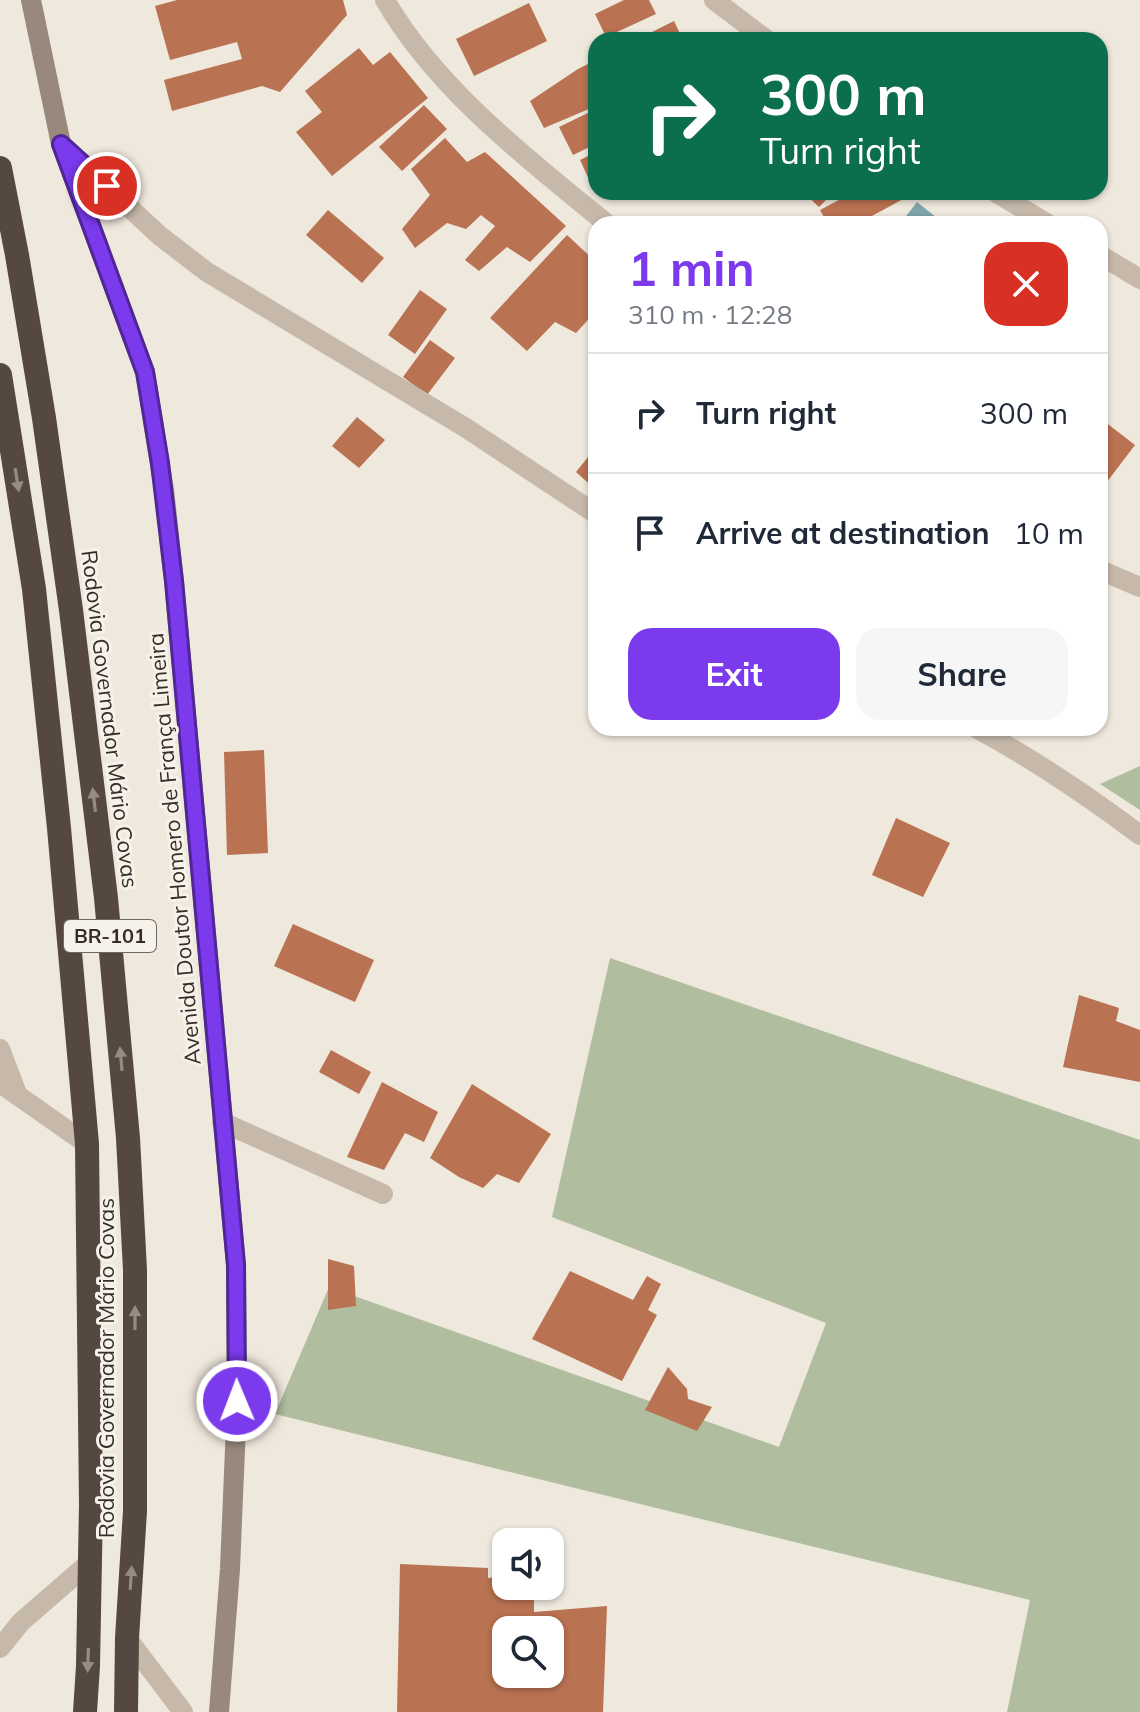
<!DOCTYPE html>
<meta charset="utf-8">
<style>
:root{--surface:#fff;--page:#f6f6f7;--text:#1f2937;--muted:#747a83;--line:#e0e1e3;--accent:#7c3aed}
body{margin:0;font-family:Mulish,sans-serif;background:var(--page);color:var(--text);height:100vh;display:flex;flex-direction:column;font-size:30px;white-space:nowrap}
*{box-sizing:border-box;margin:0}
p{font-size:26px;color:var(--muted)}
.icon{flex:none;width:44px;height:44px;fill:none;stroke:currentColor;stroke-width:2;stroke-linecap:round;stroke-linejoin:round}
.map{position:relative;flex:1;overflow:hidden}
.side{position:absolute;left:588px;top:216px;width:520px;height:520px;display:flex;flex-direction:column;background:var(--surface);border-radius:24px;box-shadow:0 2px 6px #0004}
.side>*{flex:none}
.top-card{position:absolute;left:588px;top:32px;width:520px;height:168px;border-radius:24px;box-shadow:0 2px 6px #0004;background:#0b6e4f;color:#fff;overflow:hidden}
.buttons{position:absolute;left:492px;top:1528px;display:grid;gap:16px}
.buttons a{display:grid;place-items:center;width:72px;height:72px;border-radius:16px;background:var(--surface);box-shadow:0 2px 6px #0004;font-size:40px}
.pin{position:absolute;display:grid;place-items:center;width:68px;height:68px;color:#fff;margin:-34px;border:4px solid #fff;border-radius:50%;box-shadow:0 2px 8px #0007}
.me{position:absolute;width:88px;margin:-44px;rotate:359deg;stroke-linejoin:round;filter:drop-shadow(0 0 6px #0008)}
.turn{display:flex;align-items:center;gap:28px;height:168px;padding:0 40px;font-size:36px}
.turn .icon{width:104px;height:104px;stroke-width:2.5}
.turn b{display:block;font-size:56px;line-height:68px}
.round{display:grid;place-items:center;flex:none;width:84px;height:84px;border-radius:24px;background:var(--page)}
.overview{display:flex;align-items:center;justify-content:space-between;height:136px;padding:0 40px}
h1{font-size:48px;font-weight:700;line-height:60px;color:var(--accent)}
.cta{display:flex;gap:16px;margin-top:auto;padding:16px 40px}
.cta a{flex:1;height:92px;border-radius:24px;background:var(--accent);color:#fff;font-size:32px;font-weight:700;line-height:92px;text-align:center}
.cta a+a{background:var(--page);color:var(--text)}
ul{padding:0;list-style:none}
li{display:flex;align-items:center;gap:24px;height:120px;padding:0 40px;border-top:2px solid var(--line)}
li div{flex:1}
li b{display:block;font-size:30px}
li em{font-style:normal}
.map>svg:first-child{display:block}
</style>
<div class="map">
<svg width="1140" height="1712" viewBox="0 0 1140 1712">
<rect width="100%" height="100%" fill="#efe8dd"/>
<path fill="#b0bd9e" d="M1140,766V810L1100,784Z
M610,958L1140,1140V1712H1007L1030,1600L275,1414L329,1287L779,1447L826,1323L552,1217Z"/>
<path fill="#7fa5a9" d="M917,202L937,218L932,224H900Z"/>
<path fill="#b97252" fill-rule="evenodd" d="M177,0H343L347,15L280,92L262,86L172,111L164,80L242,59L237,42L170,60L155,6Z
M624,0H649L656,14L606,37L595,14Z
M529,3L547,41L474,76L456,39Z
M674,21L683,40H636Z
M359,48L373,65L390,52L428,98L332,176L296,132L322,112L305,91Z
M596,60V106L544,128L530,101L578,69Z
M424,105L447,129L402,171L379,147Z
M596,109V144L573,155L559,127Z
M445,138L467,162L485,152L566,226L530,262L507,247L479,271L465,260L495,226L481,215L466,229L447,223L415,248L402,229L430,195L411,169Z
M596,152V187L593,188L580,160Z
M803,192H834L819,207Z
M854,192H872L874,194L877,192H902L907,197L857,224H828L820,210Z
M328,210L384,258L362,283L306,235Z
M567,235L596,262V311L576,333L555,322L527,351L490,318Z
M420,290L447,309L415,354L388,335Z
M430,340L455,358L427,395L403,377Z
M357,417L385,440L359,468L332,446Z
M1100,418L1135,445L1100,491Z
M596,447V490L576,472Z
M264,750L268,853L227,855L224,752Z
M896,818L950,843L923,897L872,875Z
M293,924L374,960L355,1002L274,966Z
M1079,995L1119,1008L1116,1021L1140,1030V1082L1063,1067Z
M331,1050L371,1072L359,1094L319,1072Z
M382,1082L438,1112L424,1142L405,1133L384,1170L347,1157Z
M472,1084L551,1134L519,1183L497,1174L483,1188L459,1177L430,1158Z
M328,1259L354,1266L356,1306L328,1310Z
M570,1271L633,1300L647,1276L661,1284L648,1310L657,1315L622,1381L532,1339Z
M668,1367L687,1389L688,1399L712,1407L697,1431L645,1410Z
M400,1564L488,1568V1578L506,1576V1586H534V1612L607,1606L603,1712H397ZM506,1630H550V1674H506Z"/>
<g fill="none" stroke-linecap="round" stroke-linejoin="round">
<path stroke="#c6b9aa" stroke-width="20" d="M385,0C437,90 528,159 607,224
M714,0L767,40
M61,144L160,236L207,272L466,428L596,514
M995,192L1048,224
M1100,255L1140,279
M1100,570L1140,587
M976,728C1033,759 1088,796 1140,835
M0,1049L18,1096
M0,1083L87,1144
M222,1122L383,1194
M127,1638L183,1712
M0,1648L21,1622L90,1562"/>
<path stroke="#99897c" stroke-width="20" d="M31,0L61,144L145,372L164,490L174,581L236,1265L237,1401L230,1569L219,1712"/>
<path stroke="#544841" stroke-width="24" d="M0,168L17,255L44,418L71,610L106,898L128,1138L135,1270V1511L127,1638L126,1712
M0,375L34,589L59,828L87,1144L91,1505L88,1666L85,1712"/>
</g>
<defs><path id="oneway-solid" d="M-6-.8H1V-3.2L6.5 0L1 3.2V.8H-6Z" transform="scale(2)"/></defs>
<g fill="#958c84">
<use href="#oneway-solid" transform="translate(17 480) rotate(81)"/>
<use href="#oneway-solid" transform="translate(94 800) rotate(-97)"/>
<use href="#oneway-solid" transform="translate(121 1059) rotate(-95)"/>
<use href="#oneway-solid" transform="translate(135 1318) rotate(-90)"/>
<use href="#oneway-solid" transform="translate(131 1578) rotate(-86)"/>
<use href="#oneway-solid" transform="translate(88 1660) rotate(92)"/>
</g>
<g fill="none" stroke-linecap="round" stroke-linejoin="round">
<defs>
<path id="route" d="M107,186L61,144L145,372L160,463L174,581L236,1265L237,1401"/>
</defs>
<use href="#route" stroke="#51269a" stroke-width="20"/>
<use href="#route" stroke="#7c3aed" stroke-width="14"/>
</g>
<g text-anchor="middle" stroke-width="6" stroke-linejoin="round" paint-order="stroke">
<rect fill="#f7f2e9" stroke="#6e6863" stroke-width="2" x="64" y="920" width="92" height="32" rx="6"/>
<g font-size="20" font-weight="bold" fill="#342d29">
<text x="110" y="943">BR-101</text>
</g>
<g font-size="22" fill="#342d29" stroke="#f7f2e9">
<text transform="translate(110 719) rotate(83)" y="8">Rodovia Governador Mário Covas</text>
<text transform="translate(174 849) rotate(-95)" y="8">Avenida Doutor Homero de França Limeira</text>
<text transform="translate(106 1368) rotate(-90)" y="8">Rodovia Governador Mário Covas</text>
</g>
</g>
</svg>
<div class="buttons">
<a><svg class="icon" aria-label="sound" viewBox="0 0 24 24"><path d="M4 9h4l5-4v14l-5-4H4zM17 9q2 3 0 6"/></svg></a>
<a><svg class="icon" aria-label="search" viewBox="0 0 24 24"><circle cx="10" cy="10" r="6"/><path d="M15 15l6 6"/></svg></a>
</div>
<div class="pin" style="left:107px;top:186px;background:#d93025"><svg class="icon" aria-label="arrive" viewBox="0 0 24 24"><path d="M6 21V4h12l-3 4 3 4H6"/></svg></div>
<svg class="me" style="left:237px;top:1401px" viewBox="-20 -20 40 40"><circle r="17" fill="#7c3aed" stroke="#fff" stroke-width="3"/><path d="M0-11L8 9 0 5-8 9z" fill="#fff"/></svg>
<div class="top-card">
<div class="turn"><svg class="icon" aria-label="right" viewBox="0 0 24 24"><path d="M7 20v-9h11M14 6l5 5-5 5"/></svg><div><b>300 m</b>Turn right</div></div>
</div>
<section class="side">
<div class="overview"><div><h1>1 min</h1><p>310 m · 12:28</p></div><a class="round" style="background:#d93025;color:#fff"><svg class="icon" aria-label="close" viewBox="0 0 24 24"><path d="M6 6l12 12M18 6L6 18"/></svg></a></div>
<ul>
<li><svg class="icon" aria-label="right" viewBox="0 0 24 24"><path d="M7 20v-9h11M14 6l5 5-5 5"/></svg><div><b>Turn right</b></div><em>300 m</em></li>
<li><svg class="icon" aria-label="arrive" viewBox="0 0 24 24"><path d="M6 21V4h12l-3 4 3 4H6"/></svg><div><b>Arrive at destination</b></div><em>10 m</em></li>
</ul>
<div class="cta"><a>Exit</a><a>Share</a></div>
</section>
</div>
